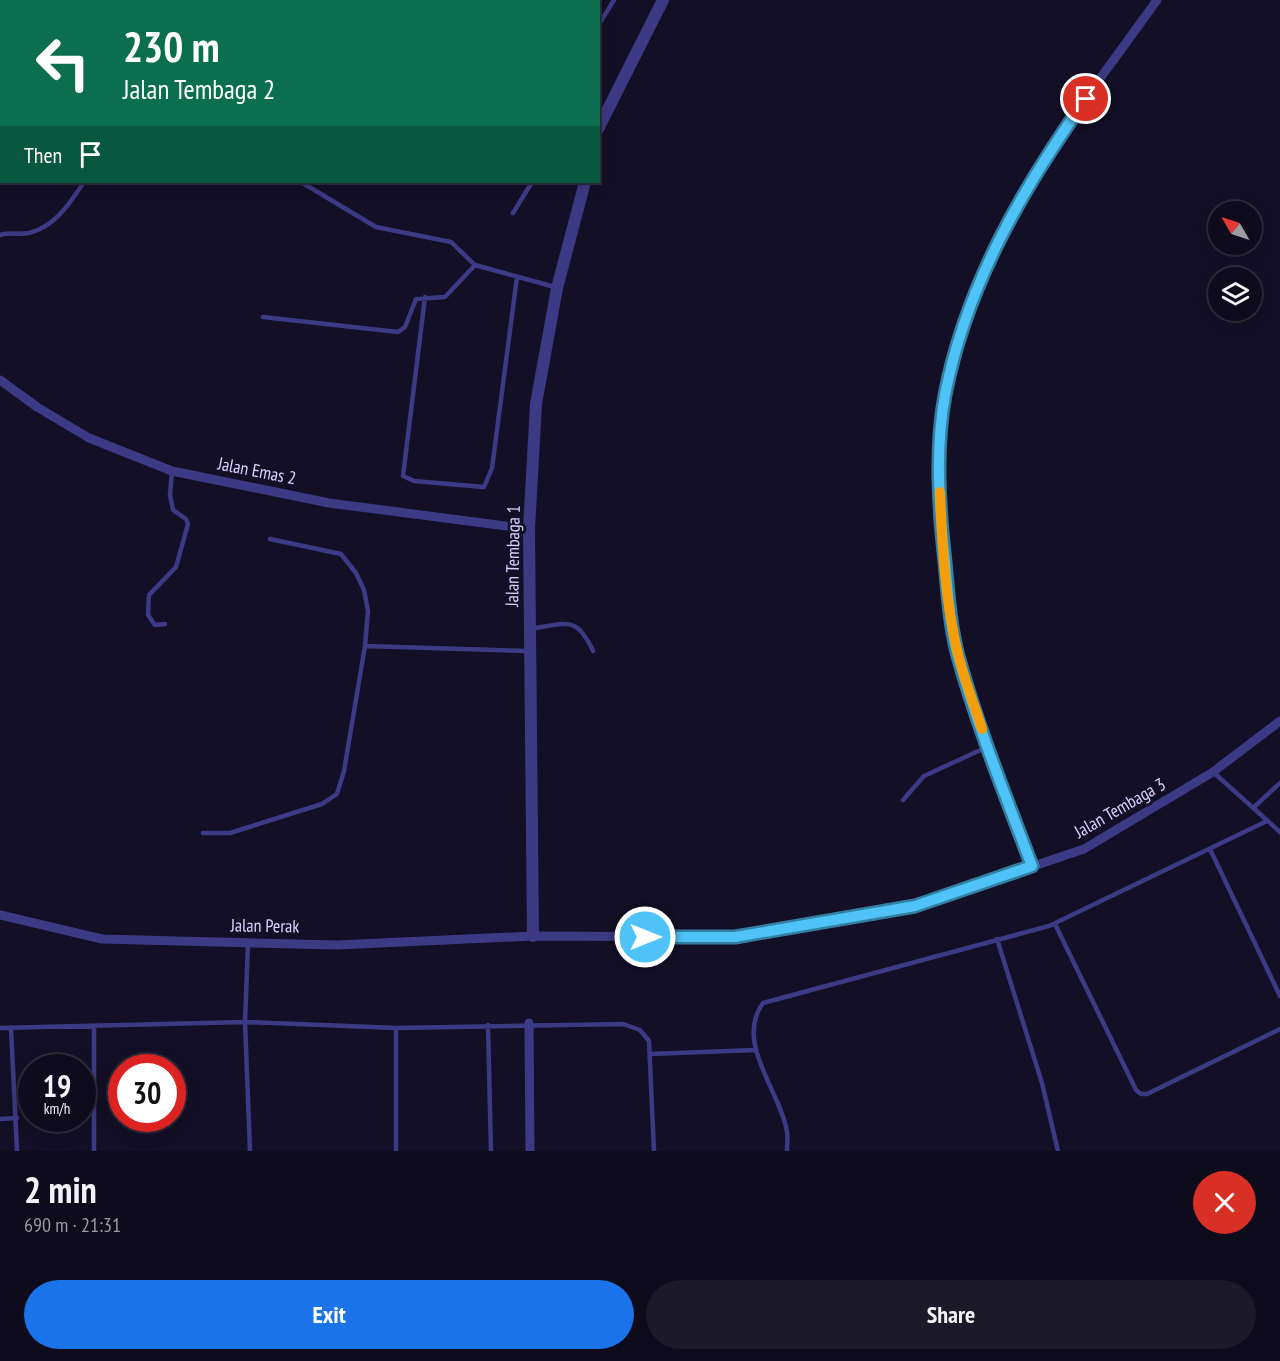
<!DOCTYPE html>
<meta charset="utf-8">
<style>
:root{--surface:#0e0b1c;--page:#1c1929;--text:#f1f3f6;--muted:#9b9ba3;--line:#2e2b3b;--accent:#1a73e8}
body{margin:0;font-family:"PT Sans Narrow",sans-serif;background:var(--page);color:var(--text);height:100vh;display:flex;flex-direction:column;font-size:22px;white-space:nowrap}
*{box-sizing:border-box;margin:0}
p{font-size:20px;color:var(--muted)}
.icon{flex:none;width:33px;height:33px;fill:none;stroke:currentColor;stroke-width:2;stroke-linecap:round;stroke-linejoin:round}
.map{position:relative;height:1151px;overflow:hidden}
.panel{display:flex;flex-direction:column;background:var(--surface);flex:1}
.panel>*{flex:none}
.top-card{position:absolute;left:0px;top:0px;width:600px;height:183px;box-shadow:0 3px 15px #0003,0 0 0 2px var(--line);background:#0b6e4f;color:#fff;overflow:hidden}
.needle{width:39px;rotate:309deg}
.fabs{position:absolute;left:1208px;top:201px;display:grid;gap:12px}
.fabs a{display:grid;place-items:center;width:54px;height:54px;border-radius:50%;background:var(--surface);box-shadow:0 3px 15px #0003,0 0 0 2px var(--line);font-size:30px}
.speed{position:absolute;left:18px;top:1054px;display:flex;gap:12px;font-size:30px;font-weight:700;text-align:center}
.speed>*{display:grid;place-content:center;width:78px;height:78px;border-radius:50%;background:var(--surface);box-shadow:0 3px 15px #0003,0 0 0 2px var(--line);line-height:1}
.speed small{font-size:15px;font-weight:400}
.speed .limit{border:9px solid #d22;background:#fff;color:#111}
.pin{position:absolute;display:grid;place-items:center;width:51px;height:51px;color:#fff;margin:-26px;border:3px solid #fff;border-radius:50%;box-shadow:0 2px 6px #0007}
.me{position:absolute;width:66px;margin:-33px;rotate:90deg;stroke-linejoin:round;filter:drop-shadow(0 0 4px #0008)}
.turn{display:flex;align-items:center;gap:21px;height:126px;padding:0 24px;font-size:27px}
.turn .icon{width:78px;height:78px;stroke-width:2.5}
.turn b{display:block;font-size:42px;line-height:51px}
.then{display:flex;align-items:center;height:57px;padding:0 24px;background:#0003;gap:12px;font-size:22px}
.round{display:grid;place-items:center;flex:none;width:63px;height:63px;border-radius:32px;background:var(--page)}
.overview{display:flex;align-items:center;justify-content:space-between;height:102px;padding:0 24px}
h1{font-size:36px;font-weight:700;line-height:45px}
.button{display:flex;gap:12px;margin-top:auto;padding:12px 24px}
.button a{flex:1;height:69px;border-radius:36px;background:var(--accent);color:#fff;font-size:24px;font-weight:700;line-height:69px;text-align:center}
.button a+a{background:var(--page);color:var(--text)}
.map>svg:first-child{display:block}
</style>
<div class="map">
<svg width="1280" height="1151" viewBox="0 0 1280 1151">
<rect width="100%" height="100%" fill="#130f26"/>
<g fill="none" stroke-linecap="round" stroke-linejoin="round">
<path stroke="#3d3a85" stroke-width="4.5" d="M507,0L510,2
M339,2L340,0
M598,26L614,0
M0,51L2,50
M301,182L376,227L451,242L475,265L555,287
M513,213L532,182
M0,235C9,232 19,235 29,233C55,227 70,203 84,182
M425,297L403,476L414,481L484,487L492,468L517,277
M263,317L398,332L405,327L416,299L445,297L475,265
M165,624L155,625L148,615L149,595L176,567L188,524L186,519L173,510L170,495L172,471
M530,629C566,624 576,614 593,651
M365,646L528,651
M1213,772L1280,832
M903,800L924,776L987,747
M1253,808L1280,783
M203,833H230L322,804L337,794L344,771L365,646L368,611L364,590L356,573L341,554L270,539
M1210,849L1280,996
M1055,924L1136,1090L1141,1094H1147L1280,1029
M997,939L1042,1083L1058,1151
M248,944L245,1022L250,1151
M488,1025L491,1151
M94,1026V1151
M0,1028L245,1022L396,1028L623,1024L640,1030L649,1041L654,1151
M11,1028L17,1151
M396,1028V1151
M650,1054L755,1050
M0,1119L17,1118
M787,1151C787,1145 788,1138 787,1132C781,1092 734,1043 763,1003L1049,926L1267,821"/>
<path stroke="#3d3a85" stroke-width="9" d="M380,0L382,2
M0,380L37,407L89,438L172,471L329,503L529,529
M1032,866C1012,813 992,760 974,706C969,689 961,671 957,652C941,578 931,469 945,395C963,306 1003,220 1053,145C1086,96 1123,48 1157,0
M0,915L102,939L337,945L533,936L735,937L915,906L1084,849L1213,772L1280,721
M529,1023L530,1151"/>
<path stroke="#3d3a85" stroke-width="12" d="M598,129L663,0
M533,936L529,529L536,404L557,288L585,182"/>
</g>
<g fill="none" stroke-linecap="round" stroke-linejoin="round">
<defs>
<path id="route" d="M645,937H735L915,906L1032,866C1006,797 978,728 958,656C950,626 948,594 945,562C939,508 935,449 945,395C966,286 1022,189 1086,99"/>
</defs>
<use href="#route" stroke="#337fa1" stroke-width="15"/>
<use href="#route" stroke="#4fc3f7" stroke-width="10"/>
<path stroke="#f59e0b" stroke-width="10" d="M940,492C942,545 945,601 958,654C964,679 974,704 982,729"/>
</g>
<g text-anchor="middle" stroke-width="6" stroke-linejoin="round" paint-order="stroke">
<g font-size="18" fill="#d9d4ff" stroke="#130f26">
<text transform="translate(257 471) rotate(11)" y="6">Jalan Emas 2</text>
<text transform="translate(513 556) rotate(-89)" y="6">Jalan Tembaga 1</text>
<text transform="translate(1120 808) rotate(-30)" y="6">Jalan Tembaga 3</text>
<text transform="translate(265 926) rotate(1)" y="6">Jalan Perak</text>
</g>
</g>
</svg>
<div class="fabs">
<a><svg class="needle" viewBox="-14 -14 28 28"><path d="M0-13l5 13h-10z" fill="#e53935"/><path d="M0 13l5-13h-10z" fill="#9b9ba3"/></svg></a>
<a><svg class="icon" aria-label="layers" viewBox="0 0 24 24"><path d="M12 4l9 5-9 5-9-5zM3 14l9 5 9-5"/></svg></a>
</div>
<div class="speed"><div>19<small>km/h</small></div><div class="limit">30</div></div>
<div class="pin" style="left:1086px;top:99px;background:#d93025"><svg class="icon" aria-label="arrive" viewBox="0 0 24 24"><path d="M6 21V4h12l-3 4 3 4H6"/></svg></div>
<svg class="me" style="left:645px;top:937px" viewBox="-20 -20 40 40"><circle r="17" fill="#4fc3f7" stroke="#fff" stroke-width="3"/><path d="M0-11L8 9 0 5-8 9z" fill="#fff"/></svg>
<div class="top-card">
<div class="turn"><svg class="icon" aria-label="left" viewBox="0 0 24 24"><path d="M17 20v-9H6M10 6l-5 5 5 5"/></svg><div><b>230 m</b>Jalan Tembaga 2</div></div>
<div class="then">Then<svg class="icon" aria-label="arrive" viewBox="0 0 24 24"><path d="M6 21V4h12l-3 4 3 4H6"/></svg></div>
</div>
</div>
<section class="panel">
<div class="overview"><div><h1>2 min</h1><p>690 m · 21:31</p></div><a class="round" style="background:#d93025;color:#fff"><svg class="icon" aria-label="close" viewBox="0 0 24 24"><path d="M6 6l12 12M18 6L6 18"/></svg></a></div>
<div class="button"><a>Exit</a><a>Share</a></div>
</section>
